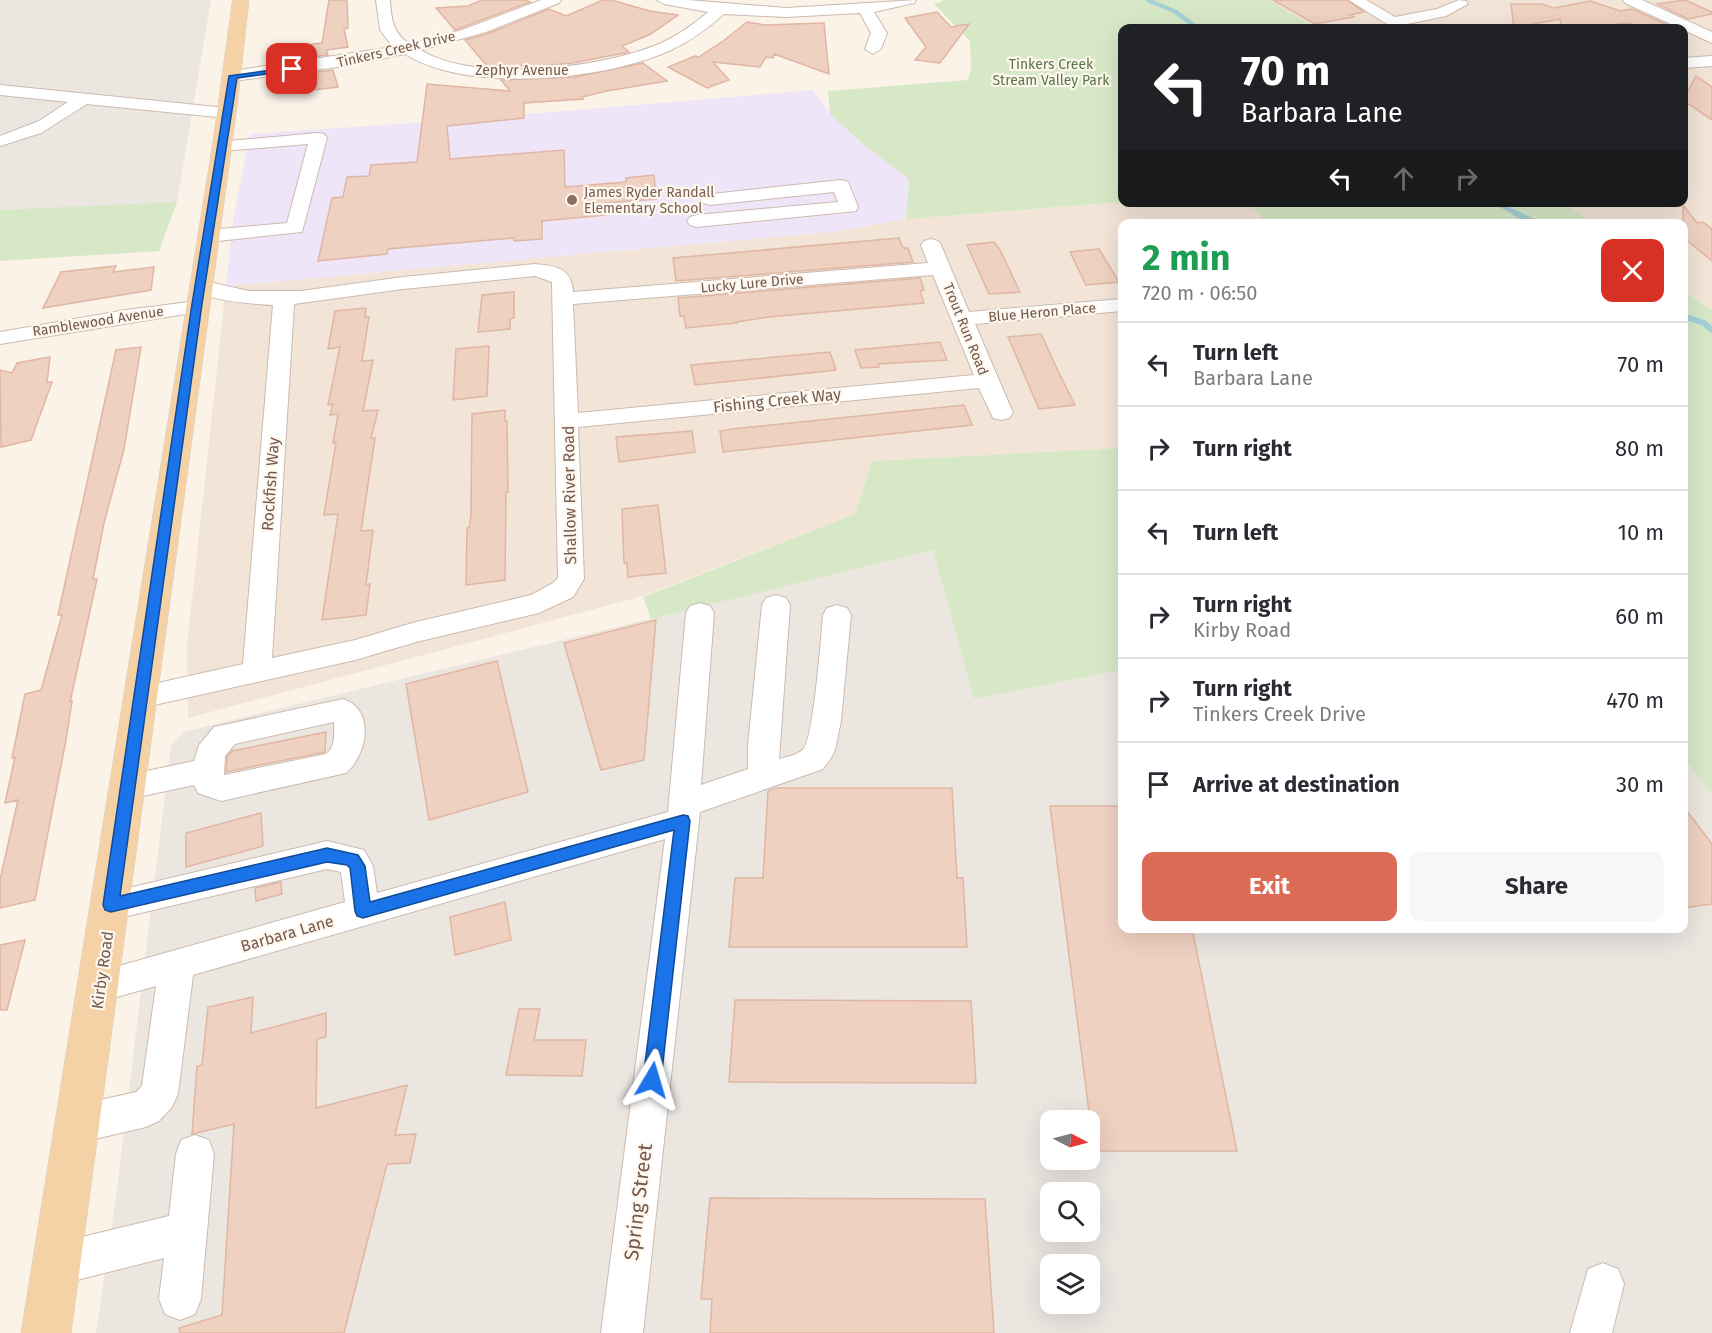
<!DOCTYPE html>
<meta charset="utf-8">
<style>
:root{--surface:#fff;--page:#f7f7f7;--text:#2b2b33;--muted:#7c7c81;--line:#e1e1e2;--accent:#dc6b56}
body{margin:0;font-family:"Fira Sans",sans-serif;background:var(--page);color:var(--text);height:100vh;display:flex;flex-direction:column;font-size:22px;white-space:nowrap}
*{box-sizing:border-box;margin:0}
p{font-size:20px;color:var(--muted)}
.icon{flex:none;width:33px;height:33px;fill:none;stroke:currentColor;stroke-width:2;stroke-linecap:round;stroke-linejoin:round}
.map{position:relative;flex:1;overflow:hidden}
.side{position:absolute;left:1118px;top:219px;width:570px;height:714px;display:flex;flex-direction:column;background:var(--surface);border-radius:12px;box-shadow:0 6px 24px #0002}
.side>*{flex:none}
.top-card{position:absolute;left:1118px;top:24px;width:570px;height:183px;border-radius:12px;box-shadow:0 6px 24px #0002;background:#202124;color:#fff;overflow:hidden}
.needle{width:39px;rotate:96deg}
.tools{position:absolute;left:1040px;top:1110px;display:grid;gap:12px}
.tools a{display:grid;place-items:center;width:60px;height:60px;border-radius:12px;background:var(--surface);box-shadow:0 6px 24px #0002;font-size:30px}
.pin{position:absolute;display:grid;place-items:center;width:51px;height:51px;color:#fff;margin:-26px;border-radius:12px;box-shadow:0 3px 9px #0006}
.me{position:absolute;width:66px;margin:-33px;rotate:7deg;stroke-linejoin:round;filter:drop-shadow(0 0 4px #0008)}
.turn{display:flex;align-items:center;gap:21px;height:126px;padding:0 24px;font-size:27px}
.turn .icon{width:78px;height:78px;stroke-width:2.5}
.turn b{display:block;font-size:42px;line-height:51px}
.lanes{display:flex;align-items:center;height:57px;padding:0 24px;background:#0003;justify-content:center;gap:30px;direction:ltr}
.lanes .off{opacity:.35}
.round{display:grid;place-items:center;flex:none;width:63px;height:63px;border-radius:12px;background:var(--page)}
.overview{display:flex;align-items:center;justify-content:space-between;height:102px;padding:0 24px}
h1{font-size:36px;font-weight:700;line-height:45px;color:#1e9e55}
.action{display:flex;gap:12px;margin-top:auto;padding:12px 24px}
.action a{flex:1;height:69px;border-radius:12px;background:var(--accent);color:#fff;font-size:24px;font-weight:700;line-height:69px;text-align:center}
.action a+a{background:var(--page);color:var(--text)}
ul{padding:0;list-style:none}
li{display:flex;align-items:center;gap:18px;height:84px;padding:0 24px;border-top:2px solid var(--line)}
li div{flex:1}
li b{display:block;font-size:22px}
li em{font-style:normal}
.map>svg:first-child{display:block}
</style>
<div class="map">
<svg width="1712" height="1333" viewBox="0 0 1712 1333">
<rect width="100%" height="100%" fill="#fbf2e8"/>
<path fill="#f2e4d7" d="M1255,0H1712V311L1683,290V224L1593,223L1564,203L1683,202V28H1295Z
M1122,202L1252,203L1297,223L1122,224V448L872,461L855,514L643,596L188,718L187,646L226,286L830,232L906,219Z"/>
<path fill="#ece6e1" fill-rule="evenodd" d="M0,0H211L177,202L0,211Z
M1683,539L1712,549V1333H96L116,1197L171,746L183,732L933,550L974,699L1122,670V928H1683ZM1050,1120H1089V1160H1050ZM1050,1192H1089V1232H1050ZM1050,1264H1089V1304H1050Z"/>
<path fill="#efe5f8" d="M813,90L830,114L864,145L909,179L906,219L830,232L226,286L233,221L250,134L471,119Z"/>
<path fill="#d7e8c7" d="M945,0H1270L1314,28H1122V202L906,219L909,179L864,145L830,114L828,91L968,80L971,67L970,41L934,4Z
M177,202L159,251L0,261V210Z
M1249,203H1564L1593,223H1266Z
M1683,290L1712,311V794L1683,757Z
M1122,448V670L974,699L933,550L651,619L643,597L855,514L872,461Z"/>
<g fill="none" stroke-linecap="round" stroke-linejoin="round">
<path stroke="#a5d0d5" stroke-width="4.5" d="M1148,0L1176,12L1197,28
M1494,202L1518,214"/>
<path stroke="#a5d0d5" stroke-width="6" d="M1515,213L1538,224
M1683,316L1704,323L1712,330"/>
</g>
<path fill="#efd1c2" stroke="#e0b6a3" stroke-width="1.5" d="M329,0H347L348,28L344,29L348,47L326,50L328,55L308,57L306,45L322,43Z
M482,0H525L530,2L455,30L436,8L468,6Z
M603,0H611L650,11L678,15L651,34L622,46L629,52L573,63L539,66H487L465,40L487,34L549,9L566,16Z
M1273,0H1347L1364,12L1350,15L1354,17L1315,24Z
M1685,0L1712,12V14L1688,19L1657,4Z
M1590,1L1620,11L1632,9L1665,24L1643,28L1628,23L1585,28H1561L1560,19L1514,28L1511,4H1542L1554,8Z
M937,12L951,27L969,24L940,63L915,60L926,47L905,18Z
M747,22L765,25L824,23L829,74L774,54L773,58L766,57L760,67L713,62L729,80L707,88L668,67L695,56L699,57L722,42Z
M643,63L667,81L607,91L582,97L583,99L524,103V118L447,126L450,159L564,150L565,187L626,182V178L654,175L656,199L605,203L606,215L542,221V239L514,241V238L388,249L387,254L318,261L332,198L343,197L347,177L369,176L371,165L417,162L427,84L510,91L501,80L575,77Z
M333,70L338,87L313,90L310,73Z
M1696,76L1712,87V120L1683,100Z
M1683,205L1697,223L1703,222L1712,229V261L1683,237Z
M899,238L903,248H908L913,262L676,281L673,258Z
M994,242L1000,250L1020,292L989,294L967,245Z
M1099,249L1119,282L1086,285L1070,252Z
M116,266L113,272L154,267L151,290L43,308L61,272Z
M920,278L924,290L920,291L924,303L769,317L736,322L737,323L686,328L684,316H680L678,298Z
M514,292V318L510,319V329L478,332L482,295Z
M366,308L365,317H369L362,361L373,360L363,411L378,410L371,438H375L361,531L373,530L366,585L370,584L366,615L322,620L338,514L324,515L336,442L333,443L338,414L330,415L333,404L328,405L340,347L328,349L335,311Z
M1041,334L1059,373L1075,405L1039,409L1008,337Z
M940,342L947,360L878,364L879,367L861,368L855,350Z
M489,346L487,396L453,400L456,349Z
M141,347L124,449L104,523L93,579H97L70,702L72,701L66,740L35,900L0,908V880L18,800L5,803L15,757L12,758L25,694L41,690L62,615H58L116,350Z
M830,352L836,370L695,385L691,365Z
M50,357L47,382H52L31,440L1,447L0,370L12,373L17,363Z
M964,405L972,425L723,452L720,431L732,429Z
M505,410V421H507L508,492H506L505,580L466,585L467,528H469L471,515L472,414Z
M692,431L695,452L619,462L616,437Z
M658,505L666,573L628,577L627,563H624L622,509Z
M656,620L644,760L601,770L564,643Z
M497,661L528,792L429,820L406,684Z
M326,732L325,752L226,772L227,757L232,751Z
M776,788H952L957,878H963L967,947H729L735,878H763L768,791Z
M1050,806H1122V928H1192L1237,1151H1094Z
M1683,806L1712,844V904L1683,908Z
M261,813L263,846L186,867V833Z
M281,882L282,894L256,901L255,888Z
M505,902L511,940L455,955L450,917Z
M25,940L7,1010H0V945Z
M253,997L251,1033L326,1013V1037L317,1039L316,1108L407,1085L395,1135L416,1134L410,1163L387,1164L344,1333H180L179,1328L222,1315L234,1124L192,1134L197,1066L202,1065L208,1007Z
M735,1000L971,1001L976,1083L729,1082Z
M519,1009H540L534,1040H586L582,1076L506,1075Z
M710,1198L985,1199L994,1333H710L712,1299H701Z"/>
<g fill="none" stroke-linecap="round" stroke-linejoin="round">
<defs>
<path id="minor" d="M376,0H390C391,18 393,34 410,44L462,30L541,0H561L559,3L486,32L421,50C475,84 602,68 659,44C677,36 693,25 708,12L664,4L657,0H688L786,8L916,0L914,3L874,12L887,33L881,49L873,54L865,49L871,33L860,13L786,17L724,14C707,29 692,40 671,50C607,80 467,94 405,54L345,66L233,81L225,76L233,71L393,47L380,30Z
M1349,0H1366L1395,17L1437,9L1459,0L1466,1L1468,4L1446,16L1407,24L1410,28H1393Z
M1623,0H1642L1712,32V43L1625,3Z
M1712,56V66L1683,68V58Z
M0,85L227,108L233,109L235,113L233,117L227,118L87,104L41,133L0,146V136L39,121L68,102L0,95Z
M318,133L324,134L327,138L302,232L208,242L201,240L198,236L201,232L208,230L287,223L308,144L222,151L216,150L213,146L216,142Z
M841,180L848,182L858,207L856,211L697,227L690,225L687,221L690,217L697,215L838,202L834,192L710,205L703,203L701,199L703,195Z
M931,239L938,241L941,245L969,312L1122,299V311L975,324L1013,413L1009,418L1001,420L993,418L979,388L578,427L584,579L573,597L539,613L416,642L355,660L141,708L131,705L126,697L131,689L243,664L273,305C255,304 200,301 190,286L193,282L200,280L249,291H301L403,277L535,264C556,266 572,268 573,292L928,263L921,245L924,241ZM933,275L974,375L578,413L573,304ZM535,276L552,282L558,578L553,583L531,595L416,622L355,640L272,658L294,304L403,289Z
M197,301L204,303L207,307L204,311L0,344V332L126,310Z
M776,595L786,598L790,605L779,759C786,757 799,755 804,748C814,734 821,638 823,615L827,608L837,605L847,608L851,615L841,721L835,750L831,758L823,769L700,812L643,1333H601L665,839L193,975L178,1094L172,1107L159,1121L146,1127L78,1143L65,1137L59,1124L65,1111L78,1105L136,1092L142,1086L156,986L99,1002L87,997L81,986L87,975L345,902L341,872L327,869L111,920L99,915L94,905L99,895L327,841L364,850L373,866L377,893L668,812L686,613L690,606L700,603L710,606L714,613L701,785L748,769V745L762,605L766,598Z
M343,699C375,709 368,754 346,773L221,801L198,793L194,785L129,799L118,795L113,786L118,777L194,761L199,745L214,727ZM334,722C334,734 336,746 326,754L224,775L225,756L235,744Z
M195,1135L209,1140L214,1154L201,1299L195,1314L180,1320L165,1314L159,1299L164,1258L57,1285L43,1278L36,1264L43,1250L57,1243L169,1216L176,1154L181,1140Z
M1603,1263L1618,1269L1624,1284L1612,1333H1570L1588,1269Z"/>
<path id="major" d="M233,0H249L238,99L71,1333H21L212,148Z"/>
</defs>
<use href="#minor" stroke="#ccbaaf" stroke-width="2"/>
<use href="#major" stroke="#d8d1cd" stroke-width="1"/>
<use href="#minor" fill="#fff" fill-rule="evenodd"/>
<use href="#major" fill="#f5d2a6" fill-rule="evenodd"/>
</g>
<path fill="#1a73e8" stroke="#114b97" stroke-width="1.5" d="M292,67L296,69L295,70L237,78L202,304L120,896L327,848L358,855L365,866L370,902L683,815L688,816L690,821L661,1080L658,1086L652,1089L646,1086L643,1080L674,830L363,918L357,916L355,911L350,868L347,865L327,862L111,912L105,910L103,905L192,304L229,76Z"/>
<circle fill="#8d6e63" stroke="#fef7ee" stroke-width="2" cx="572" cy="200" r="6"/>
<g text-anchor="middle" stroke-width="4.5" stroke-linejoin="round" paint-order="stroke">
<g font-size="14" fill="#74594e" stroke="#fef7ee">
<text transform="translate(396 49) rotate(-13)" y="5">Tinkers Creek Drive</text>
<text x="522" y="75">Zephyr Avenue</text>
<text transform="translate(752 283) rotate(-5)" y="5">Lucky Lure Drive</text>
<text transform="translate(1042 312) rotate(-5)" y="5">Blue Heron Place</text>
<text transform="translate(98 321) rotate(-9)" y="5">Ramblewood Avenue</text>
<text transform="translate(966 329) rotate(68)" y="5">Trout Run Road</text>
</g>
<g font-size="14" fill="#587846" stroke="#fef7ee">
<text x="1051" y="69">Tinkers Creek<tspan x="1051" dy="16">Stream Valley Park</tspan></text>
</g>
<g font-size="14" fill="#785e54" stroke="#fef7ee" text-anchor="start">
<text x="584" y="197">James Ryder Randall<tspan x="584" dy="16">Elementary School</tspan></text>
</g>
<g font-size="16" fill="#74594e" stroke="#fef7ee">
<text transform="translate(777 400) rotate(-6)" y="6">Fishing Creek Way</text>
<text transform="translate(270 484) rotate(-86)" y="6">Rockfish Way</text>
<text transform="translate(569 495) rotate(-91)" y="6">Shallow River Road</text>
<text transform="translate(287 933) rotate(-16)" y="6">Barbara Lane</text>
<text transform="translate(102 970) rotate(-82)" y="6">Kirby Road</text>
</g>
<g font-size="20" fill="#74594e" stroke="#fef7ee">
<text transform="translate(638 1202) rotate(-83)" y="7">Spring Street</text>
</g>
</g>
</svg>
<div class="tools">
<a><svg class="needle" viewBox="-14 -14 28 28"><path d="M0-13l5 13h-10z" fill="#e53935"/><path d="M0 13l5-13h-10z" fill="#7c7c81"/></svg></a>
<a><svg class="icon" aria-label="search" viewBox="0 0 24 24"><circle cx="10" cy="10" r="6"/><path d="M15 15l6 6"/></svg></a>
<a><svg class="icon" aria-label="layers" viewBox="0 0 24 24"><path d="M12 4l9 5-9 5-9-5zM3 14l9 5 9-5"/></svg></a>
</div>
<div class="pin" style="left:292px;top:69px;background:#d93025"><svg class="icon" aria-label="arrive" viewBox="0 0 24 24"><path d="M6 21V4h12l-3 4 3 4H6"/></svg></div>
<svg class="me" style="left:652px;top:1080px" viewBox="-20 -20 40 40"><path d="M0-17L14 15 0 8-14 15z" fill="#1a73e8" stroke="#fff" stroke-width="4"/></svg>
<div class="top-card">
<div class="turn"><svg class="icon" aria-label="left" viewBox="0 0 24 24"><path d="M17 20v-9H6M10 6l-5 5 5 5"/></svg><div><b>70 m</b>Barbara Lane</div></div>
<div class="lanes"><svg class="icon" aria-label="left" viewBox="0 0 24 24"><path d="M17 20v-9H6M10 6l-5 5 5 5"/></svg><svg class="icon off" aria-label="ahead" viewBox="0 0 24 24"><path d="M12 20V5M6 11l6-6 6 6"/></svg><svg class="icon off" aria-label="right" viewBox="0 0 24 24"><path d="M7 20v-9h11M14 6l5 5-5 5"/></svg></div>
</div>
<section class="side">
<div class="overview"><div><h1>2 min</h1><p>720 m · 06:50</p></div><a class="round" style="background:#d93025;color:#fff"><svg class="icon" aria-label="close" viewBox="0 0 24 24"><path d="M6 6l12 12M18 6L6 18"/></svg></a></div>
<ul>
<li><svg class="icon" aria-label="left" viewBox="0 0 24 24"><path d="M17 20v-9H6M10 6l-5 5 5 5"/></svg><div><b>Turn left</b><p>Barbara Lane</p></div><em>70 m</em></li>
<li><svg class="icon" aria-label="right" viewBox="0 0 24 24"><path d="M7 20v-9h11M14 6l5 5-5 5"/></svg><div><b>Turn right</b></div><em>80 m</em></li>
<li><svg class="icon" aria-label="left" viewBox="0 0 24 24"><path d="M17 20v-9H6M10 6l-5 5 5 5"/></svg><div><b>Turn left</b></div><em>10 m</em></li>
<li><svg class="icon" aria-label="right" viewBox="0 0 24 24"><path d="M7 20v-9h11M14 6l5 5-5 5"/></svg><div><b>Turn right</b><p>Kirby Road</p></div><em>60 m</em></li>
<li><svg class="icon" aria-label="right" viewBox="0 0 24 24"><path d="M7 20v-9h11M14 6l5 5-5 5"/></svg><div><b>Turn right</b><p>Tinkers Creek Drive</p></div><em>470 m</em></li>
<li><svg class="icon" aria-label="arrive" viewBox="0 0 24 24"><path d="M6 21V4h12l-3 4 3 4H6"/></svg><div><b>Arrive at destination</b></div><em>30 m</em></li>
</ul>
<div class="action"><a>Exit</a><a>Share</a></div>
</section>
</div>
